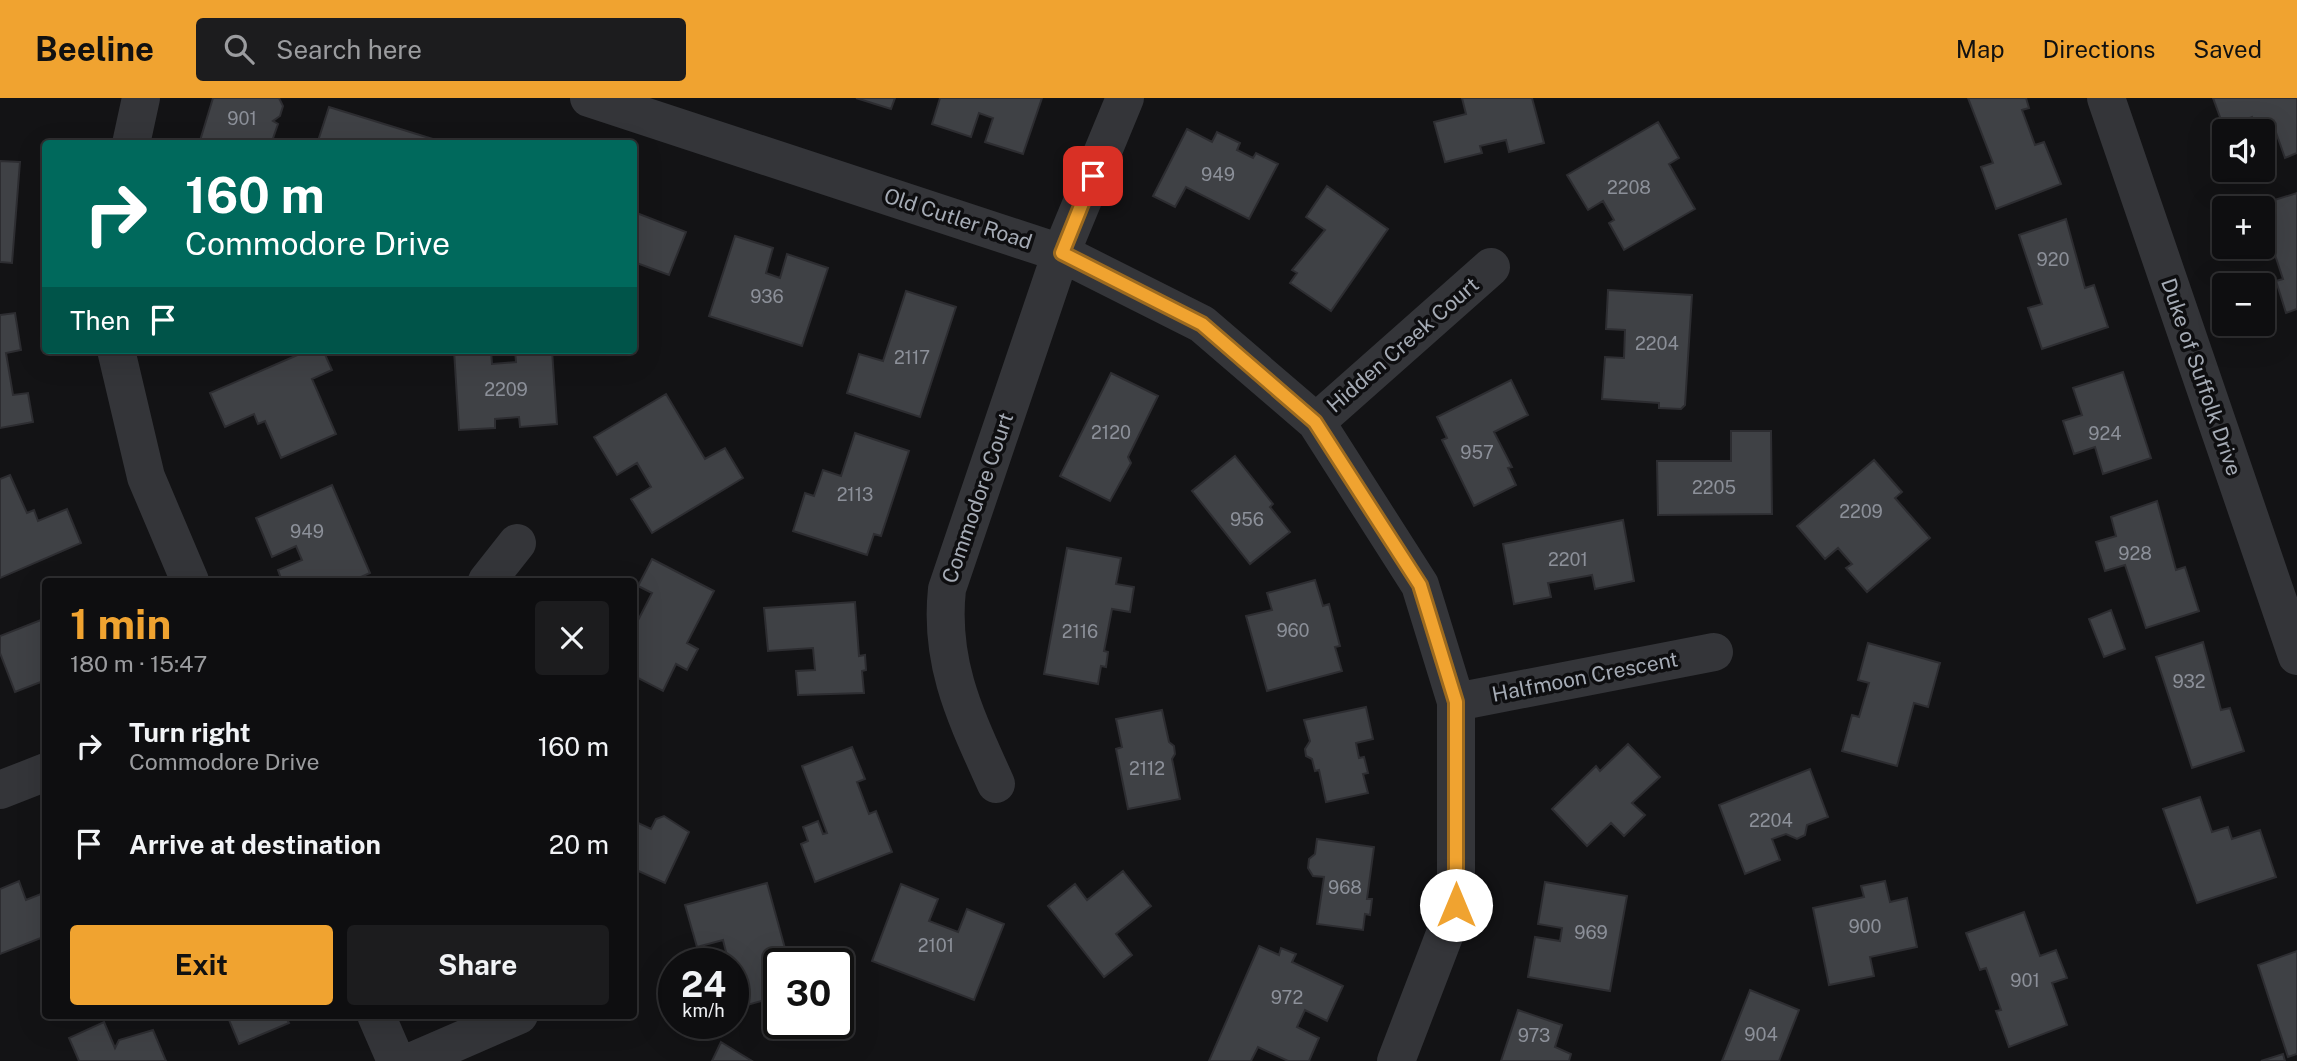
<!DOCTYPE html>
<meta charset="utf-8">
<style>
:root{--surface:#0e0e10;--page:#1c1c1e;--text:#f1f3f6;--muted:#9b9c9f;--line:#2e2e30;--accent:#f0a330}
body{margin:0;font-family:"Public Sans",sans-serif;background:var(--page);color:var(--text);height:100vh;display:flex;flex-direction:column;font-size:26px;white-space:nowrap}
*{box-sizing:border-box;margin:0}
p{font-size:23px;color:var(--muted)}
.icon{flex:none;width:38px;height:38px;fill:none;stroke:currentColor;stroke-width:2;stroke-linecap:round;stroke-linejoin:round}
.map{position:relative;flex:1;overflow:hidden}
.drawer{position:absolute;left:42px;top:480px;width:595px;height:441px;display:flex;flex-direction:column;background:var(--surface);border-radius:7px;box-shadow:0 7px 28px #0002,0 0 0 2px var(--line)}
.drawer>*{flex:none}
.top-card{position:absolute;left:42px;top:42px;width:595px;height:214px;border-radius:7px;box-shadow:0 7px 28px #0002,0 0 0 2px var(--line);background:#00695c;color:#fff;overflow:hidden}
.controls{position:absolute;left:2212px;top:21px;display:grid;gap:14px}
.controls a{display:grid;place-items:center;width:63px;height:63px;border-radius:7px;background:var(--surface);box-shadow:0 7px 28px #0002,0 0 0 2px var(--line);font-size:35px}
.speed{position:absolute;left:658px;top:850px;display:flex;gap:14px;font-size:35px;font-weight:700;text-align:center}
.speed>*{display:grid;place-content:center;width:91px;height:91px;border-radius:50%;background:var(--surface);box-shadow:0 7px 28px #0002,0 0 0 2px var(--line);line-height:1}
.speed small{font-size:18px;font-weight:400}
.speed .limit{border:4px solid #111;border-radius:10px;background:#fff;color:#111}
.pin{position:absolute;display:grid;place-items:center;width:60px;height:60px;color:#fff;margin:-30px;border-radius:14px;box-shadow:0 4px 10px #0006}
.me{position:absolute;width:77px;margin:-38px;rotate:0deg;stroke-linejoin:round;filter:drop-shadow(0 0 5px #0008)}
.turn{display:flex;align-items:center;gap:24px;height:147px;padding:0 28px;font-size:32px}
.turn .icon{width:91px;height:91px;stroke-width:2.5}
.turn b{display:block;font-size:49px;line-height:60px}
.then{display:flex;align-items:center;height:66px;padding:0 28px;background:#0003;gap:14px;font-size:26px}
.round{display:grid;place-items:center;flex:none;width:74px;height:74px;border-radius:7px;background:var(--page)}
.overview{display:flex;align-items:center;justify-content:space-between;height:119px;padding:0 28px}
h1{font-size:42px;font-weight:700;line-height:52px;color:var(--accent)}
.primary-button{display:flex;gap:14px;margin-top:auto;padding:14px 28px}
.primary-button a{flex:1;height:80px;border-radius:7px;background:var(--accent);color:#111;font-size:28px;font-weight:700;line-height:80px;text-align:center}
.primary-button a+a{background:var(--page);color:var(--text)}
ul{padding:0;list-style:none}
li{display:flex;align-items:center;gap:21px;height:98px;padding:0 28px}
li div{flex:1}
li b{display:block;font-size:26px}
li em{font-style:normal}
header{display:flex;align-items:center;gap:42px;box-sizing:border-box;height:98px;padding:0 35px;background:var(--accent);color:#111}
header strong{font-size:33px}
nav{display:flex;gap:38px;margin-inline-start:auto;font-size:24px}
.search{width:490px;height:63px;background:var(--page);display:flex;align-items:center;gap:18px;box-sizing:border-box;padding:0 24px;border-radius:7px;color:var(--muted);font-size:26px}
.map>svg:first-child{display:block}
</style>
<header>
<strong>Beeline</strong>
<div class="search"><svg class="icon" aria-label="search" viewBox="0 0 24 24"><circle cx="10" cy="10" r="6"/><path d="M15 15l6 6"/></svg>Search here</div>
<nav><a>Map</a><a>Directions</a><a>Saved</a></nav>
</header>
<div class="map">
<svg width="2297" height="963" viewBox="0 0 2297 963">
<rect width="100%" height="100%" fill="#131315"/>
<path fill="#3f4145" stroke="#2d2d31" stroke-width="2" d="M213,0H279L283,8L280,18L273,23L278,26L271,46H199Z
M856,0H895L891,11Z
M940,0H1042L1023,56L985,44L993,20L979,15L971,39L932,26Z
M1462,0H1532L1544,45L1509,54L1506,42L1480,48L1482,55L1445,64L1434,24L1466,16Z
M1968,0H2026L2029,10L2022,12L2035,47L2044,44L2061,86L1996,111L1981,69L1993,65Z
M2213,0H2297V55L2285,60L2273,26L2257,32L2252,19L2224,30Z
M329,9L436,42L435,46H317Z
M1658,24L1679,60L1669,66L1695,111L1624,152L1609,125L1614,122L1603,103L1588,112L1567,77Z
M1187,31L1212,44L1217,34L1240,45L1237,52L1253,60L1256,55L1278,66L1249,121L1186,89L1175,109L1153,98Z
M0,63L20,64L12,165L0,164Z
M1327,88L1388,131L1331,213L1290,185L1297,175L1292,172L1325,132L1306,119Z
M2297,95V211L2286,215L2276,183L2283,181L2271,145L2263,148V110H2249Z
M634,114L686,134L669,177L634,164Z
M2066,121L2085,190L2094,187L2108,229L2042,251L2028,210L2042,206L2019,137Z
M735,138L773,150L766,175L780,180L787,156L828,170L802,248L709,218Z
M1608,192L1692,197L1685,307L1681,311L1659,310V305L1602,301L1605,259L1624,260L1625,232L1606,231Z
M906,193L956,209L920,319L847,295L859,256L883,263Z
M15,215L21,252L6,255L13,297L28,295L33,324L0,330V217Z
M309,252H323L332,272L312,281L336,336L281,360L265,323L258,326L254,316L225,329L210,295Z
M454,252H491L492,266L516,264L515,252H552L557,326L520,329L519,319L495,321V330L459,332Z
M2123,274L2151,360L2103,376L2095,349L2074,356L2063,323L2082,317L2073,290Z
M1111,275L1158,298L1128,359L1131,365L1110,403L1060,378Z
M1511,282L1528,317L1494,334L1512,369L1508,370L1516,387L1474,408L1442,342L1447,340L1437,319Z
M666,296L705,361L725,350L743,380L652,435L631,401L651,389L637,365L617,377L594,339Z
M1731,333H1771L1772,416L1658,417L1657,363H1731Z
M855,335L909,353L881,438L874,436L867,457L793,433L805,395L814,398L823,372L841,378Z
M1235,358L1273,406L1270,409L1290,434L1250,466L1192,393Z
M1874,362L1902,394L1895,400L1930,440L1867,494L1846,470L1852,466L1838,450L1825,461L1797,428Z
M10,377L27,415L34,412L38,423L67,411L81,445L0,480V381Z
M332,387L370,475L352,483H282L278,472L302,462L296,448L272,459L256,420Z
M2157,403L2176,472L2185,469L2199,513L2146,530L2125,467L2105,473L2096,444L2116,438L2111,419Z
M1623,422L1634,483L1595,491L1592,477L1587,478L1548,485L1551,499L1514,506L1503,446Z
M1067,450L1121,460L1116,486L1134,489L1130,514L1112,511L1104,553L1108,554L1106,569L1101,568L1098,586L1044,576Z
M652,461L714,493L687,545L698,551L687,572L676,566L663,593L634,578V530L652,495L638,488Z
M1315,482L1323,508L1329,506L1340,548L1335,549L1342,573L1267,593L1246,518L1272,512L1267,495Z
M855,504L859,558L865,557L866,572L862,573L864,595L798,597L796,573L815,572L813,550L768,553L764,510Z
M2111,512L2125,551L2104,559L2089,521Z
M46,520V582L15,594L0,555V538Z
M2203,544L2221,612L2230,610L2244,653L2192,670L2156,559Z
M1868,545L1940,565L1928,609L1914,605L1897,668L1842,653L1852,617L1859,619L1869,585L1858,582Z
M1366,609L1373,641L1356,645L1359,660L1364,659L1368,675L1363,676L1368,695L1326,704L1319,672L1315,673L1312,661L1306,658L1305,651L1310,643L1304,622Z
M1162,612L1169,644L1174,648L1175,656L1172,661L1180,701L1128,711L1116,651L1122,649L1116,621Z
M1628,646L1660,679L1632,705L1645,717L1624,738L1611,725L1587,748L1552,711L1596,668L1600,673Z
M852,649L865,681L857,684L869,716L876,713L892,754L815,784L801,746L808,743L803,729L818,723L823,736L827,735L802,668Z
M1810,671L1828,719L1807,727L1805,737L1797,741L1786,736L1772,741L1780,762L1745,776L1719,707Z
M2200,699L2212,734L2228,729L2232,741L2260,732L2276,779L2197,805L2163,711Z
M664,718L689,734L665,785L634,771V723L651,731L656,721Z
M1317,741L1374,749L1367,801H1372L1370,817L1365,816L1363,832L1317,826L1324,779L1313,778L1308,770L1309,761L1315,756Z
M1123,773L1151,808L1116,836L1132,857L1104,879L1048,808L1075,786L1087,802Z
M19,783L26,802L46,794V838L0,856V791Z
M1885,783L1890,804L1907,800L1917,849L1870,859L1874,878L1829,887L1813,810L1864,799L1861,788Z
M1545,784L1627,798L1610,893L1528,879L1535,839L1560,843L1562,830L1538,826Z
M767,785L786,854L802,850L807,866H779V898L733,911V866H729L723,842L697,849L685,807Z
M901,786L938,801L929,823L958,834L967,811L1004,826L974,902L872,863Z
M2024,814L2040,858L2056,852L2067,880L2052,885L2067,927L2009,949L1996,913L2001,912L1986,870L1980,872L1966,835Z
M1259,848L1279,857L1281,850L1296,856L1292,864L1343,888L1327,923L1305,912L1297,929L1319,940L1309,963H1288L1258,949L1251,963H1209Z
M2297,853V956L2288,959L2258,867Z
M1750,892L1799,912L1779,963H1722Z
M1518,912L1562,927L1555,949L1571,956L1569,963H1501Z
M227,917H285L289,925L239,946Z
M104,924L115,950L119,942L153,932L166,963H79L69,940Z
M721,944L752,963H712Z
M2283,956L2285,963H2261Z"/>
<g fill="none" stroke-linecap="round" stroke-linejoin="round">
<path stroke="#343539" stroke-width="38" d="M589,0L1061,155L1202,226L1316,324L1420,487L1456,604V807L1396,963
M2106,0L2297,558
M131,46L141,0
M116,252L146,379L190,483
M1316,324L1491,169
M487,483L517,445
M1456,604L1714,554
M996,686C966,619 939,566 947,491L1061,155L1125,0
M0,692L46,674
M376,917L396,963
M413,963L519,917"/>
</g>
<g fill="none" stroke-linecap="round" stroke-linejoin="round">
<defs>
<path id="route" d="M1093,78L1062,155L1202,226L1315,324L1420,487L1456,604V807"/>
</defs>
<use href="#route" stroke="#9c6a1f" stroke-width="18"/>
<use href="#route" stroke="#f0a330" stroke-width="12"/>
</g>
<g text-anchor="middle" stroke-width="7" stroke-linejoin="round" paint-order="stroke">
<g font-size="18" fill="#8c9099">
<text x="242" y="27">901</text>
<text x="1218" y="83">949</text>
<text x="1629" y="96">2208</text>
<text x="2053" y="168">920</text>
<text x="767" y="205">936</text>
<text x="1657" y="252">2204</text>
<text x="912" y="266">2117</text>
<text x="506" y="298">2209</text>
<text x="1111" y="341">2120</text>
<text x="2105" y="342">924</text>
<text x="1477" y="361">957</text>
<text x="1714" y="396">2205</text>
<text x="855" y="403">2113</text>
<text x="1861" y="420">2209</text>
<text x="1247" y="428">956</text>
<text x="307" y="440">949</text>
<text x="2135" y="462">928</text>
<text x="1568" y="468">2201</text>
<text x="1293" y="539">960</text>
<text x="1080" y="540">2116</text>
<text x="2189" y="590">932</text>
<text x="1147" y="677">2112</text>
<text x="1771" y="729">2204</text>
<text x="1345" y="796">968</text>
<text x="1865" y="835">900</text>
<text x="1591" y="841">969</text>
<text x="936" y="854">2101</text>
<text x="2025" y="889">901</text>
<text x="1287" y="906">972</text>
<text x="1761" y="943">904</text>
<text x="1534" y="944">973</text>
</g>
<g font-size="21" fill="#a5abb5" stroke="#0e0e10">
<text transform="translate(958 121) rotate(18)" y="7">Old Cutler Road</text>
<text transform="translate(1403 247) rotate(-41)" y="7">Hidden Creek Court</text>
<text transform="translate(2201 279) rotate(71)" y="7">Duke of Suffolk Drive</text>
<text transform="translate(978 400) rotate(-71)" y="7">Commodore Court</text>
<text transform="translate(1585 579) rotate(-11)" y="7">Halfmoon Crescent</text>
</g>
</g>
</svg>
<div class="controls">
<a><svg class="icon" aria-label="sound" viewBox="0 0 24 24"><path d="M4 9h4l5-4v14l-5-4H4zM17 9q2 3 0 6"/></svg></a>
<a>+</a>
<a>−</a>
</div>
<div class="speed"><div>24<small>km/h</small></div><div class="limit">30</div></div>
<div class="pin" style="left:1093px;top:78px;background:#d93025"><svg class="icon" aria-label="arrive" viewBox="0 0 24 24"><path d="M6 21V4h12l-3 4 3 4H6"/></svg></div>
<svg class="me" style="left:1456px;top:807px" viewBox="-20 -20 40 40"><circle r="19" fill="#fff"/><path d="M0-13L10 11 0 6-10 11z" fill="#f0a330"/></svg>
<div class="top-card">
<div class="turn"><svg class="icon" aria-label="right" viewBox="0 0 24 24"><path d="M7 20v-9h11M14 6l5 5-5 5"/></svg><div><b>160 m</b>Commodore Drive</div></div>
<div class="then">Then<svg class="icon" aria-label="arrive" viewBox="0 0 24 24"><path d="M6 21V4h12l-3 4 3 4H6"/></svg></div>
</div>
<section class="drawer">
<div class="overview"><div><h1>1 min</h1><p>180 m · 15:47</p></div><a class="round"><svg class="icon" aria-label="close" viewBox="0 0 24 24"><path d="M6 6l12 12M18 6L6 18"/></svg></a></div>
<ul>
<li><svg class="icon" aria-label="right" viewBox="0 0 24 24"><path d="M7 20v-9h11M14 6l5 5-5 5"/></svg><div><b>Turn right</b><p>Commodore Drive</p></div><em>160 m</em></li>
<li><svg class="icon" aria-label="arrive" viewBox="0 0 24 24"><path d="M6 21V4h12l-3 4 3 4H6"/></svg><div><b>Arrive at destination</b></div><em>20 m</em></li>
</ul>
<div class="primary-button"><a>Exit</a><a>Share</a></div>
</section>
</div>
